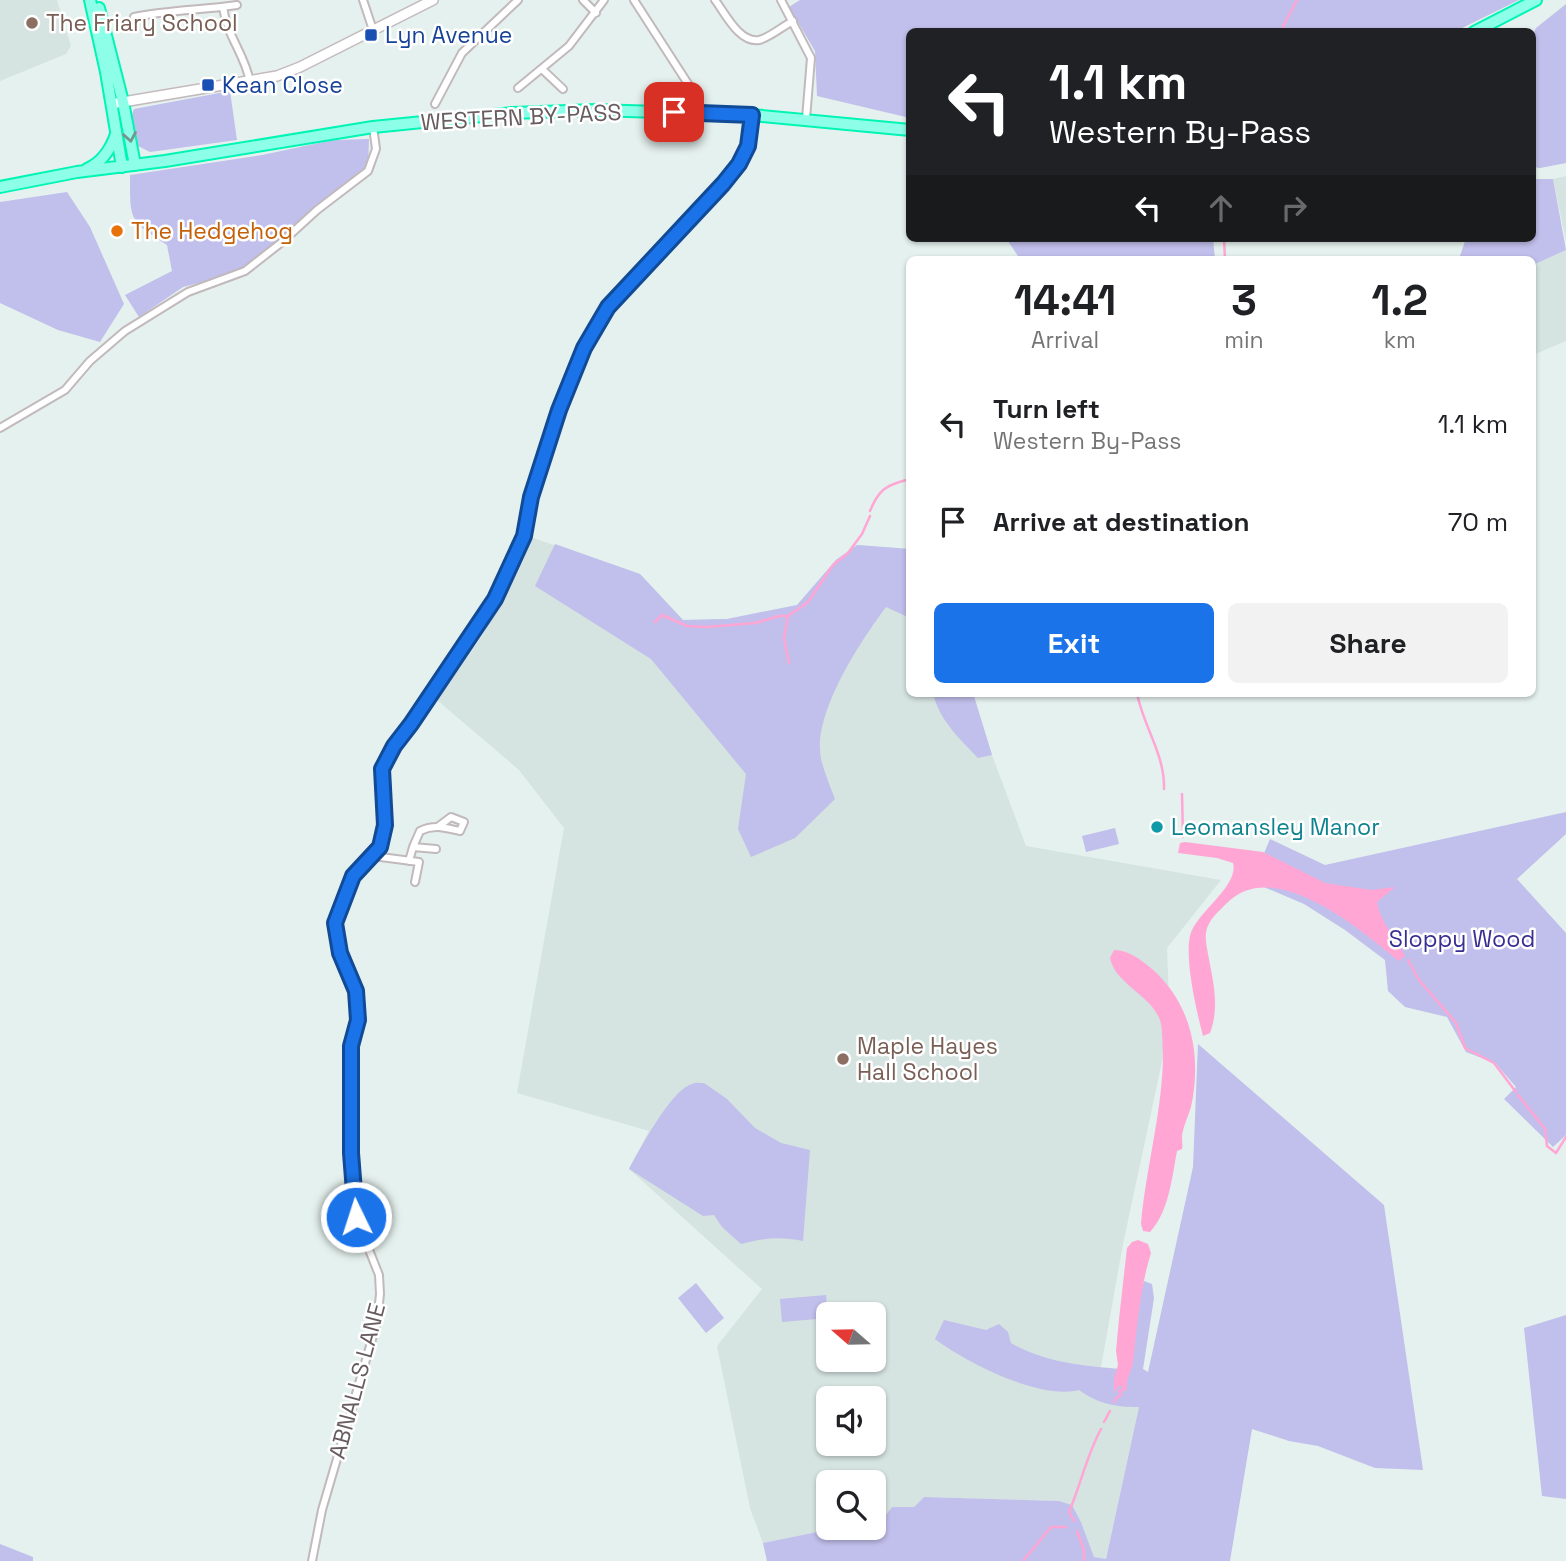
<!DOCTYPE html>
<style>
:root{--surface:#fff;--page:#f2f2f2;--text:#202124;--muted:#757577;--accent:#1a73e8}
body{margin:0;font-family:"Space Grotesk",sans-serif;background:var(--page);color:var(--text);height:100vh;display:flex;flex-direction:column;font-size:26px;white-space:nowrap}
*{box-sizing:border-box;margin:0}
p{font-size:23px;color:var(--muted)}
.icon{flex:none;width:38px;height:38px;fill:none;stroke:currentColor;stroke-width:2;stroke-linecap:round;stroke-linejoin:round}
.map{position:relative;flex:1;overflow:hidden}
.sheet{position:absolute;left:906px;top:256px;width:630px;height:441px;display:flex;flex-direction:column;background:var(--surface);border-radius:10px;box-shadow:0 2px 5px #0004}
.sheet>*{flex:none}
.banner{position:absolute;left:906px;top:28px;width:630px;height:214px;border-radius:10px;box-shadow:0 2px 5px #0004;background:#202124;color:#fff;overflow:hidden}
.needle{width:46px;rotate:290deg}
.tools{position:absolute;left:816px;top:1302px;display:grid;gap:14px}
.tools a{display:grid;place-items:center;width:70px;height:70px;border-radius:10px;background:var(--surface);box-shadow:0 2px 5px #0004;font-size:35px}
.pin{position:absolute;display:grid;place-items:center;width:60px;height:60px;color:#fff;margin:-30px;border-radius:14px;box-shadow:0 4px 10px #0006}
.me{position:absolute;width:77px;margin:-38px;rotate:356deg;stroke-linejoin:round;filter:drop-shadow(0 0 5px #0008)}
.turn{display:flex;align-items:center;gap:24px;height:147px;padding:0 28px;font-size:32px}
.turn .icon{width:91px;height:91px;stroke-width:2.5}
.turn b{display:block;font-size:49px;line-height:60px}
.lanes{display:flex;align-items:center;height:66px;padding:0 28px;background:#0003;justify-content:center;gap:35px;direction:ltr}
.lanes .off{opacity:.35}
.eta{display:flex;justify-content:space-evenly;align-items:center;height:119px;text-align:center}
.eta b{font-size:42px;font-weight:700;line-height:49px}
.primary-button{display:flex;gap:14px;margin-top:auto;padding:14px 28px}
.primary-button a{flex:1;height:80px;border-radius:10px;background:var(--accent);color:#fff;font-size:28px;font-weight:700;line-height:80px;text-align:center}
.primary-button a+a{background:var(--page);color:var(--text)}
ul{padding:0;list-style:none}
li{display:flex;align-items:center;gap:21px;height:98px;padding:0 28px}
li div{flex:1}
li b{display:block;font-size:26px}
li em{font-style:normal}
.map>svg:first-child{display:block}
</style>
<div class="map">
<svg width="1566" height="1561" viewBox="0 0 1566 1561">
<rect width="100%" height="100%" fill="#e5f1ee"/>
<path fill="#d5e3e1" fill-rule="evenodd" d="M0,0H57L71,46L66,54L0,81Z
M1566,176V241L1553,179Z
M1566,250V341L1533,355V265Z
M530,537L640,574L683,620L727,619L797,605L836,560L857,545L910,549V693H973L992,755L1026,846L1221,880L1167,948L1170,1024L1123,1244L1101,1367L1128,1407H1139L1106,1559L1094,1557L1081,1522L1072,1505L1059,1501L924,1497L914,1507H892L875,1529L822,1531L763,1543L750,1508L717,1346L762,1289L629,1169L649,1131L517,1093L564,828L519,770L437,700L482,636L510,583ZM828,1314H873V1360H828ZM828,1398H873V1444H828ZM828,1482H873V1528H828Z"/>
<path fill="#c1bfeb" d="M800,0H1519L1454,32H910V118L817,96L815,51L789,7Z
M1566,4V163L1540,168L1533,167V34L1536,28Z
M230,91L237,140L150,152L138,146L131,117L134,109Z
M369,139L368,171L245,271L183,287L139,317L125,295L172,271L167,245C129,220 130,221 130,175L262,155L333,140Z
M1533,179H1553L1566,250L1533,265V259H1459L1466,238H1533Z
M67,192L90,227L124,304L100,342L58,330L0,303V202Z
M1006,238H1213L1215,259H1020Z
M555,544L640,574L683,620L727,619L797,605L836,560L857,545L910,549V618L886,607C860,642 812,714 821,759C824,772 830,786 835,799L795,838L751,857L738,829L746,774L651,659L535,586Z
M933,693H973L992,755L978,758C960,739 939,720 933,693Z
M1566,812V834L1517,879L1566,933V1135L1553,1147L1504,1099L1516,1087L1495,1063L1466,1052L1447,1017L1405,1007L1388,991L1385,960L1345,930L1304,904L1252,882L1270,839L1325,865Z
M1115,828L1119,844L1086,852L1082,836Z
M1198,1044L1384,1205L1423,1470L1375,1468L1318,1446L1289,1441L1252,1429L1230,1561H767L763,1543L822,1531L875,1529L892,1507H914L924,1497L1059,1501L1072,1505L1081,1522L1094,1557L1106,1559L1139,1407C1116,1408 1097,1403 1079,1390C1040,1400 967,1363 935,1339L944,1320L986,1330L999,1324L1008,1332L1011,1343C1044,1362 1082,1366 1121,1369L1144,1281L1152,1284L1154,1298L1143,1369L1148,1372L1193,1167Z
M704,1083L727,1099L755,1128L781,1143L810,1150L803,1241C780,1236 764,1238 741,1244L722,1227L714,1215L703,1216L629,1169C640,1149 671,1090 692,1084C696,1082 700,1083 704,1083Z
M696,1283L724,1318L706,1333L678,1298Z
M826,1295L828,1318L782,1322L780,1299Z
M1566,1315V1499L1542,1496L1524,1328Z
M0,1544L33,1557V1561H0Z"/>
<path fill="#ffa6d4" d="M1185,842L1263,852L1325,883L1371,890L1395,887L1377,902C1380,922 1396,938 1405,956L1399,961C1362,931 1275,855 1227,903C1219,911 1207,921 1206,933C1205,940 1207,948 1208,954C1213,981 1220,1007 1210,1033L1203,1036C1197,1013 1182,951 1192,930C1201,910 1239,884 1233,863L1217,858L1178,853L1180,843Z
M1114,950C1129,950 1141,960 1152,969C1192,1004 1202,1057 1191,1107C1188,1117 1182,1129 1182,1138C1182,1142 1183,1145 1182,1149L1177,1151C1172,1177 1169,1212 1150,1232L1143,1231L1141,1224C1146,1167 1163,1110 1163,1053C1162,1042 1163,1030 1160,1020C1151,995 1115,984 1110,958Z
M1138,1240L1148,1244L1151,1253C1140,1288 1137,1327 1133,1363C1131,1373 1125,1380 1127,1390L1124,1391L1120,1385L1114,1392V1379L1118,1365L1116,1351L1119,1319L1127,1248L1132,1242Z"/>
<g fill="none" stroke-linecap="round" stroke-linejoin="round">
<path stroke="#ffa6d4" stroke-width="2.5" d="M1280,32L1297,0
M1224,238L1225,259
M870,511C879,489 886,485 910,479
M788,616L784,638L789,663
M655,622L662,615L687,626L706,627L755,623L779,616H788L808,602L833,565L848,553L862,534L870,516
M1137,693C1143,726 1165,754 1164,789
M1182,794L1183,837
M1408,960L1419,980L1456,1023L1465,1048L1494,1063L1516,1092
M1518,1095L1545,1129L1547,1146L1556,1153L1566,1137
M1114,1402L1116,1398L1121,1395L1119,1391L1123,1390
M1104,1422L1110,1411
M1074,1521L1069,1512C1081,1484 1086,1457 1101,1429
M1077,1531L1084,1550V1561
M1023,1561L1051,1527H1066"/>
<defs>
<path id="street" d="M363,0L373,30
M583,0L596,13
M634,0L692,90
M715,0C725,13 739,43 759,40C769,38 783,26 793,21
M781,0L811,58L806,119
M223,7C227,37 245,54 250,82
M134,17C169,10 203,10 237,5
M543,70L563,89
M518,88L569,46L604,0
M435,104L462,53L518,0
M0,428L65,390L90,361L125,331L188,292L245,271L282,242L317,210L368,171L376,149L373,127
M413,847L420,831C435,824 445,828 460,831L464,822L451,817L439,826
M373,856L419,862L415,882
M409,861L413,847L436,849
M312,1561L322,1510L377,1322L380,1294L379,1275L356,1217L351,1153V1046L358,1020L356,991L340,953L336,923L353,876L380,847L385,825L382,769L394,746L411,724L495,599L524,536L531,497L565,391L584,348L608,307L724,184C745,157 748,149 752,115"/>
<path id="secondary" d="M117,103L277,76L300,67L433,0"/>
<path id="highway" d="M90,0L106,72L122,167
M99,8L123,102L135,165
M1474,32L1536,0
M87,169C101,163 111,149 116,134
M0,187L77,172L165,161L373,127L512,113L596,110L752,115L910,130"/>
</defs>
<use href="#street" stroke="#c2b9bc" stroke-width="10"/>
<use href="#secondary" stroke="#c4babd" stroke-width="12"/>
<use href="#highway" stroke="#00f5b5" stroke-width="14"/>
<use href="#street" stroke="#fff" stroke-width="6"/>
<use href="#secondary" stroke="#fff" stroke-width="9"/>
<use href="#highway" stroke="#8dffe8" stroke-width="10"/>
</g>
<defs><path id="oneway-chevron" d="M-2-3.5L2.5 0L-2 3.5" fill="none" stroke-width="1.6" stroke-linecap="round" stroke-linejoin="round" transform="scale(1.75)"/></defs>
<use stroke="#749590" href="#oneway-chevron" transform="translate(130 137) rotate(80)"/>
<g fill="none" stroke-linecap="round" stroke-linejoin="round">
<defs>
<path id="route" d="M356,1217L351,1153V1046L358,1020L356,991L340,953L335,923L353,876L380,847L385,825L382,769L394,746L411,724L495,599L524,536L531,497L559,410L584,348L608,307L723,184L739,164L748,146L752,115L674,112"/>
</defs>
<use href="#route" stroke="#114b97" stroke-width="18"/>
<use href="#route" stroke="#1a73e8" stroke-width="12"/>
</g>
<g fill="#8d6e63" stroke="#fff" stroke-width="2.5">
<circle cx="32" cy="23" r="7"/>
<circle cx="843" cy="1059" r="7"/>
</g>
<g fill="#1a4fb4" stroke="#fff" stroke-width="2.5">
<rect x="364" y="28" width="14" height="14" rx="3.5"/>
<rect x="201" y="78" width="14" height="14" rx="3.5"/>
</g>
<circle fill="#e8710a" stroke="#fff" stroke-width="2.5" cx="117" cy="231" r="7"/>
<circle fill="#0f9aa8" stroke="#fff" stroke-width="2.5" cx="1157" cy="827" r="7"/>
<g text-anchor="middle" stroke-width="5" stroke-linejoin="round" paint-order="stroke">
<g font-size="23" fill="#785e54" stroke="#fff" text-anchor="start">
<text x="46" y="31">The Friary School</text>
<text x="857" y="1054">Maple Hayes<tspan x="857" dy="26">Hall School</tspan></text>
</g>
<g font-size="23" fill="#164399" stroke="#fff" text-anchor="start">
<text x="385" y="43">Lyn Avenue</text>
<text x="222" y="93">Kean Close</text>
</g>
<g font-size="23" fill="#675c60" stroke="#fff">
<text transform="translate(521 117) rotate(-3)" y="8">WESTERN BY-PASS</text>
<text transform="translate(357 1381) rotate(-75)" y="8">ABNALLS LANE</text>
</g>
<g font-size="23" fill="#c56008" stroke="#fff" text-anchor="start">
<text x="131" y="239">The Hedgehog</text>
</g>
<g font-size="23" fill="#0d838f" stroke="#fff" text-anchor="start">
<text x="1171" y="835">Leomansley Manor</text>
</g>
<g font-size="23" fill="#382f93" stroke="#fff">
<text x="1462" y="947">Sloppy Wood</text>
</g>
</g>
</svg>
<div class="tools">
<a><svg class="needle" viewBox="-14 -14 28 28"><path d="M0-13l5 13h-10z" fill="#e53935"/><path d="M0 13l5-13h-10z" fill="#757577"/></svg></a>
<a><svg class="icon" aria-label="sound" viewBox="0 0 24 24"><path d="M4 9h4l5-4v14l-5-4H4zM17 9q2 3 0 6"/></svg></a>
<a><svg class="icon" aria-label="search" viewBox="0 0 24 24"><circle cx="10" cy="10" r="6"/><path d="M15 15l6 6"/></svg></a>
</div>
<div class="pin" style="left:674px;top:112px;background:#d93025"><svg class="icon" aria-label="arrive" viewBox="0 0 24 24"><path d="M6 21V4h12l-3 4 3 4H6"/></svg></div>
<svg class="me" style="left:356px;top:1217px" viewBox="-20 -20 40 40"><circle r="17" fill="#1a73e8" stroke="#fff" stroke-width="3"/><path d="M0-11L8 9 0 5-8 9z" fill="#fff"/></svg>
<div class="banner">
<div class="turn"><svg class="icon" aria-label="left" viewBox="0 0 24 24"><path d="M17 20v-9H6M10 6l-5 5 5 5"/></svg><div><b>1.1 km</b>Western By-Pass</div></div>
<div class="lanes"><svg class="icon" aria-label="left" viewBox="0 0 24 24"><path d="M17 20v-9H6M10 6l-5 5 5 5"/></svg><svg class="icon off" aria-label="ahead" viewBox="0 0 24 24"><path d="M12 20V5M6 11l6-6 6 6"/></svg><svg class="icon off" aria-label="right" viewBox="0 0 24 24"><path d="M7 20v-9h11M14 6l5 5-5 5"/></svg></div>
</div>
<section class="sheet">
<div class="eta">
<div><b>14:41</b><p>Arrival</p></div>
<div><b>3</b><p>min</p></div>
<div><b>1.2</b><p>km</p></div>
</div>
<ul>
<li><svg class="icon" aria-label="left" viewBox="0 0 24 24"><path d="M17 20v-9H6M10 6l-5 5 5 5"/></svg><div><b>Turn left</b><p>Western By-Pass</p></div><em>1.1 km</em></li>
<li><svg class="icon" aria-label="arrive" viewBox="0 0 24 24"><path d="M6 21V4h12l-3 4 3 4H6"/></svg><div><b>Arrive at destination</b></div><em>70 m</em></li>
</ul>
<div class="primary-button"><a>Exit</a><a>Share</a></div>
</section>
</div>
